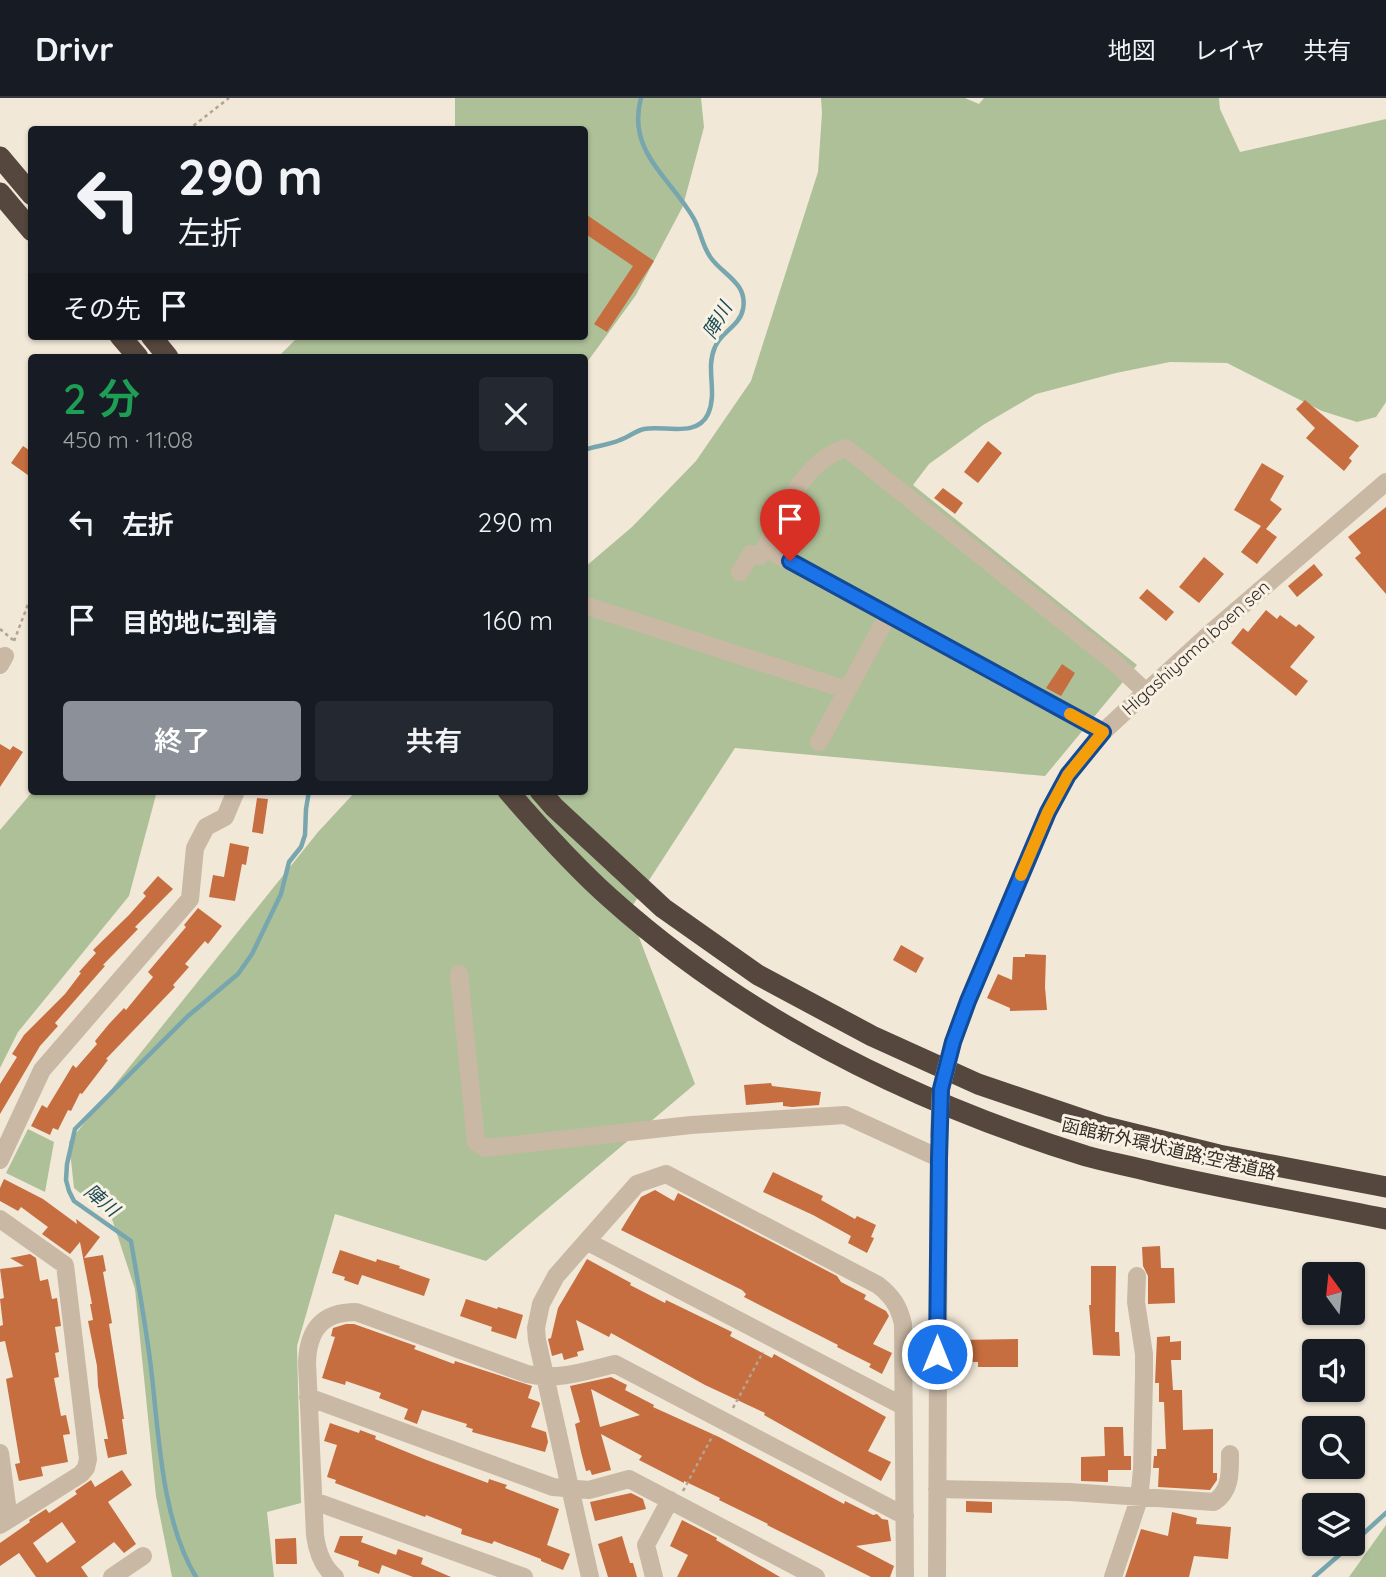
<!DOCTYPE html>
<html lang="ja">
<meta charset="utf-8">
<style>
:root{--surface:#171b24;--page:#242831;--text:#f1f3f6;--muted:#9ea1a6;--line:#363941;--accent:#8c9099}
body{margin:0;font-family:Quicksand,"Noto Sans JP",sans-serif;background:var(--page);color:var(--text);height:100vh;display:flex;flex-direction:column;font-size:26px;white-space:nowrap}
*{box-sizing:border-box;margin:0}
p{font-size:23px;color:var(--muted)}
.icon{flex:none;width:38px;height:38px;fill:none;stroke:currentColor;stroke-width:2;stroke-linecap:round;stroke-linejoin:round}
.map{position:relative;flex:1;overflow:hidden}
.sheet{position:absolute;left:28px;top:256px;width:560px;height:441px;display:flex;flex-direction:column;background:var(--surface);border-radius:7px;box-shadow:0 2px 5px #0004}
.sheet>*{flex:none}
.hud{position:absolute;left:28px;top:28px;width:560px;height:214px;border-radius:7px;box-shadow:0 2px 5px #0004;background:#171b24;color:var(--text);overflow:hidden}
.needle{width:46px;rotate:345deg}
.buttons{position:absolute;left:1302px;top:1164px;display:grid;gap:14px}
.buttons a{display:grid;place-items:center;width:63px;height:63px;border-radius:7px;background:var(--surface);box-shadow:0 2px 5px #0004;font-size:35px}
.pin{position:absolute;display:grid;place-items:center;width:60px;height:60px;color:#fff;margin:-72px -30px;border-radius:50% 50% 50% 0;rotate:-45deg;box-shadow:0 0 7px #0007}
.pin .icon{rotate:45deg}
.me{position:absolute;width:77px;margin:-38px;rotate:0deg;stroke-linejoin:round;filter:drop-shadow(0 0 5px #0008)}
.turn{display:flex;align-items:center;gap:24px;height:147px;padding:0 35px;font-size:32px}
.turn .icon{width:91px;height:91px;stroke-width:2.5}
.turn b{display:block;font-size:49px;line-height:60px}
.then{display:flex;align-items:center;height:66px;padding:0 35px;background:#0003;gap:14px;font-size:26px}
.round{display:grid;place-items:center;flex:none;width:74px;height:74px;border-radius:7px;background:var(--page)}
.summary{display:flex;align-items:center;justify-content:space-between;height:119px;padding:0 35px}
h1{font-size:42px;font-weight:600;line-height:52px;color:#1e9e55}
.button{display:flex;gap:14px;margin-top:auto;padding:14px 35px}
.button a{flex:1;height:80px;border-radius:7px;background:var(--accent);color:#fff;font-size:28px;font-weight:600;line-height:80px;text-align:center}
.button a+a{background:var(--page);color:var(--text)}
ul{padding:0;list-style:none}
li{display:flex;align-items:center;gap:21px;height:98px;padding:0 35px}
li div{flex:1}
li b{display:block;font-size:26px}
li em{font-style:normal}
header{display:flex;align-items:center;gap:42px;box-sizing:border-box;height:98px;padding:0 35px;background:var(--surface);border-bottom:2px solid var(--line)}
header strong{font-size:33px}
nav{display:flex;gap:38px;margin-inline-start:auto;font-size:24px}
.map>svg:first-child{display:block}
</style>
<header>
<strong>Drivr</strong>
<nav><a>地図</a><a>レイヤ</a><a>共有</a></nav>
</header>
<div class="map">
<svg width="1386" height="1479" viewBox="0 0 1386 1479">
<rect width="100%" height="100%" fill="#f1e8d8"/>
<path fill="#aec098" d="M455,0H701L704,29L683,108L636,197L585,267L584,259H278L299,238H584V32L455,31Z
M821,0H965L979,6L984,0H1219L1220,11L1240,54L1386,21V304L1376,319L1357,324L1322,313L1227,265L1170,264L1116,275L1036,296L983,327L929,366L913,387L1137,567L1045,678L735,650L629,813L695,986L486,1163L335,1116L297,1248L301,1405L267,1414L274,1479H172L156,1398L135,1191L112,1121L74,1090L69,1044L318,734L356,693H584L585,469L632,429L696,363L751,283L818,74L822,15Z
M33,693H157L129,798L18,934L0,970V732Z
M28,1031L54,1044L45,1094L6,1075Z
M1386,1427V1479H1349Z"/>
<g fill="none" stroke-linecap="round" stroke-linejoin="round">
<path stroke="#77a6ae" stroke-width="4.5" d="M584,352C596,348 609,347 620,342C629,339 635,333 644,331C664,327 697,340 708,316C718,294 705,271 715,249C721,234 740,228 743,211C748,185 723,177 711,160C702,148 701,134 694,121C672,81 626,54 641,0
M1353,1445L1386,1415
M196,1479C161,1421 159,1336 151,1270C146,1228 138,1186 131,1143L74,1103L69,1093L66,1082L67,1066L75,1031L188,918L238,876L252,856L281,796L289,764L301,749L305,737L306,711L309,693
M1314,1479L1352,1446"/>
</g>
<path fill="#c66e40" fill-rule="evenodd" d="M584,115L654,163L607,234L594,226L633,168L584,135Z
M1305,302L1359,348L1349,360L1352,363L1344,373L1306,340L1315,330L1296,311Z
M988,343L1002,355L978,385L964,374Z
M23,348L32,354V380L11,365Z
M1262,365L1284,378L1270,402L1282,411L1266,431L1277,439L1257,466L1241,454L1261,428L1234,412Z
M943,390L963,405L955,416L934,400Z
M1386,409V496L1355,460L1361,455L1348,439Z
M1204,459L1224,476L1199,505L1179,489Z
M1314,466L1323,477L1297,499L1288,488Z
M1147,491L1174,514L1166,523L1139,500Z
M1266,512L1277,521L1280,517L1296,529L1299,526L1315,539L1290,569L1308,583L1296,598L1231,545L1243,530L1248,534Z
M1062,566L1075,575L1061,598L1046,590Z
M0,646L10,652L13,648L23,654L0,689Z
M257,700L268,701L263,736L252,734Z
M230,745L249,749L246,767L242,766L235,803L209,799L213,777L224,779Z
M158,778L173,791L135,829L138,831L103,867L105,868L55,925L58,928L40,948L0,1016V986L17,959L12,956L24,937L65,896L81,875L79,874L96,855L93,852L129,817L146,798L143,795Z
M198,810L222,828L208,846L205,843L185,866L189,869L173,887L175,889L106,961L108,962L82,996L80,995L71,1013L68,1012L58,1032L53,1030L50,1037L31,1028L42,1007L47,1010L73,967L76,970L97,946L95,943L109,926L124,910L126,912L153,879L148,874L186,829L184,827Z
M901,847L924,860L916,875L893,862Z
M1025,856L1046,857L1045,889L1047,912L1010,913V910L987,900L998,876L1012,882L1013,859H1025Z
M771,985L772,988L821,994L819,1007L792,1009L783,1008V1004L746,1007L744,987Z
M773,1074L823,1098L821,1102L855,1121L857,1118L876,1127L871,1139L874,1140L867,1155L848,1145L851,1138L813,1117L763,1094Z
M4,1081L43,1101L77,1126L76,1121L100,1139L84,1160L103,1157L106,1173L103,1174L112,1225L109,1226L124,1321H122L127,1356L108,1360L104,1341H108L98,1288L97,1268L88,1223L93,1222L90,1206H92L80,1144L70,1156L42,1136L48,1129L21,1109L18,1113L0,1103V1090Z
M655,1092L674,1103L678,1095L837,1178L841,1184L866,1197L864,1201L886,1213L889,1218L873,1246L892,1255L882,1276L869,1269L871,1266L837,1249L838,1247L744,1199L746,1196L742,1192L621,1132L641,1099Z
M1160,1148L1161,1170H1174L1175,1205L1148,1206V1178L1143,1168L1142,1149Z
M340,1152L376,1164L377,1161L400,1168L399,1170L430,1181L424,1198L362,1177L358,1187L344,1182L345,1179L332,1175Z
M30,1156L36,1160L40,1183L48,1181L52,1201L57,1200L61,1228L55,1229L59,1254L55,1255L59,1279L54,1280L61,1318L66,1317L70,1336L63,1337L68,1364L41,1369L43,1378L19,1383L15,1366L20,1365L6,1281L13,1279L5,1243L0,1244V1228L3,1227L0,1201L4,1200L0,1171L24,1168L10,1160Z
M587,1161L631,1185L630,1187L665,1205L666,1202L732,1234L730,1238L772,1260L774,1256L886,1319L868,1353L891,1364L881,1383L764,1317L765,1315L705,1287L611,1235L609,1239L576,1222L584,1252L577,1254L578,1258L564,1262L562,1255L552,1258L548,1241L551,1240L558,1210Z
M1091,1168H1116L1115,1234H1119L1120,1258L1093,1257L1089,1207H1091Z
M466,1201L497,1211L498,1209L523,1217L516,1241L491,1233L492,1229L460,1218Z
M346,1226H354L416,1248L414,1251L454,1266L455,1263L532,1288L528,1300L539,1304L540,1306L531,1329L546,1334L548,1344L545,1354L472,1334L473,1331L466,1329L467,1326L422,1312L417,1326L404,1321L408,1311L379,1300L381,1295L346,1283L345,1287L322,1280L335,1239L331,1238L333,1230Z
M1170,1238V1244L1181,1243V1262H1171L1173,1292H1182L1183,1332L1213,1331V1375H1217V1382L1210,1392L1158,1389L1159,1370H1153L1154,1358H1157V1351H1166L1164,1304H1159V1285H1155L1157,1239Z
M1018,1241V1269H978V1264H959V1242Z
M611,1279L627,1287L625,1292L654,1307L653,1309L719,1339L844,1406L845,1403L873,1417L877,1416L882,1421L888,1422L891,1443L856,1448L894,1468L890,1479H871L767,1427L768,1426L719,1402L720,1400L684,1383V1385L639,1362L642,1358L601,1336L611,1372L592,1377L590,1372L586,1373L581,1354L575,1326L580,1324L570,1288ZM591,1291L640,1317L600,1329Z
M330,1325L359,1335L360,1332L376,1338L375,1341L424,1361L488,1385L489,1381L507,1387L505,1390L559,1411L547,1447L570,1456L563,1472L541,1463V1461L494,1443L492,1446L461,1436L462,1431L426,1417L425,1419L335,1385L336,1382L327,1379L337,1347L324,1343Z
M1104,1329H1123L1124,1358H1131V1372H1108V1384L1081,1383V1359L1105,1358Z
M122,1372L132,1387L108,1404L136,1446L124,1455L114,1444L81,1469L88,1479H36L19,1455L0,1468V1445L30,1424L29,1422L46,1411L49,1415L77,1396L75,1393L91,1382L95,1389ZM62,1424L76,1444L47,1465L33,1445Z
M631,1395L643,1401L646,1411L595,1423L590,1404Z
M966,1403L992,1404V1415L966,1414Z
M1172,1414L1197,1420L1196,1426L1231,1429L1228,1461L1194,1458L1189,1479H1125L1141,1431L1168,1438Z
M682,1422L717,1440L716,1442L780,1479H677L688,1457L670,1448Z
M340,1438H363L361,1444L396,1457L398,1451L423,1460L421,1466L451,1479H413L382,1467L379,1476L358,1468L359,1463L334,1454Z
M622,1438L630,1465H633L637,1479H608L598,1446Z
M296,1440L297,1466H276L275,1441Z"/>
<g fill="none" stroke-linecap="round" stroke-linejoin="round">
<path stroke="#b4a38e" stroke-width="2.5" stroke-dasharray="3.5 3.5" stroke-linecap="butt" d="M188,32L229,0
M0,531L13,542
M14,543L32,496
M733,1310L763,1254
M683,1393L713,1337"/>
<path stroke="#c9b8a4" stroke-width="18" d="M765,450C784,413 803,363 846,350L1113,563L1146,594
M740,474L751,456L760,458L765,450L1103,634
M587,508L847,592
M0,567L5,558
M819,644L888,517
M459,876L476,1044L485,1050L691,1027L845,1017L939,1060
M953,944L968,903L1048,714L1068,677L1103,634L1146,594L1215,531L1386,384
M0,1062L42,972L190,801L195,750L206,729L225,719L236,693
M0,1121L65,1167L88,1361L86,1370L81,1376L0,1427
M588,1144L903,1308
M308,1299L553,1389L589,1392L629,1381L816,1479
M0,1355L9,1421
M937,1391L1070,1394L1214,1404C1231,1393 1230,1375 1230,1356
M314,1403L524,1479
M112,1479L143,1458
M335,1479C322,1468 317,1453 315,1437L307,1265C308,1232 322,1214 356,1214L527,1276C557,1283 586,1273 615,1266L905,1418
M590,1479L537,1242L536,1230L541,1206L556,1178L637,1086L666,1076L878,1187C892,1198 899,1208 903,1226L905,1479
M654,1479L646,1447L670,1402
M937,1479L939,1051
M1113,1479L1139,1401L1142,1372L1144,1278V1256L1136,1204L1137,1178"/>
<path stroke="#55473d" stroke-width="21" d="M0,59L32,97
M0,95L32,133
M120,238L138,259
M151,238L168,259
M508,693C540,730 573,767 610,800C746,922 913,1004 1086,1058C1107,1064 1130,1068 1153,1074C1230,1092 1308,1105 1386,1121
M540,693L554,709L663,810L758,877L872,938L978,986L1102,1028L1219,1057L1386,1089"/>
<path stroke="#c9b8a4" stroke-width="18" d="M939,1037L941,991L953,944"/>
</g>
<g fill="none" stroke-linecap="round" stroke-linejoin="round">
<defs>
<path id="route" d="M790,463L1103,634L1068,677L1048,714L968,903L953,944L941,991L939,1060L937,1256"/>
</defs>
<use href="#route" stroke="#114b97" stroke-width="18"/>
<use href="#route" stroke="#1a73e8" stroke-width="12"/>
<path stroke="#f59e0b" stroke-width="12" d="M1021,777L1048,714L1068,677L1103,634L1070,616"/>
</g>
<g text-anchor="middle" stroke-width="6" stroke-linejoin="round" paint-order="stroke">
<g font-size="18" fill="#342c26" stroke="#f9f1e4">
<text transform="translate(1196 550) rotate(-42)" y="6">Higashiyama boen sen</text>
<text transform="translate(1169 1051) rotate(13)" y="6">函館新外環状道路;空港道路</text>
</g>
<g font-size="19" font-style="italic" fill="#1b4c55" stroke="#f9f1e4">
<text transform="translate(717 222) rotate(-60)" y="7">陣川</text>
<text transform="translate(102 1102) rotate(40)" y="7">陣川</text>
</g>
</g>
</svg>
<div class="buttons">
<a><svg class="needle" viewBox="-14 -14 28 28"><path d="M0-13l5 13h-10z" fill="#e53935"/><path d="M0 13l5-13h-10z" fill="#9ea1a6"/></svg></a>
<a><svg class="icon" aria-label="sound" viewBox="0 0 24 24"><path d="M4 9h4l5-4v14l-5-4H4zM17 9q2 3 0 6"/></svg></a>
<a><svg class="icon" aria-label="search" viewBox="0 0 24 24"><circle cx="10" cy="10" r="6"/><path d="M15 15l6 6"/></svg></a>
<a><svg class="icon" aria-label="layers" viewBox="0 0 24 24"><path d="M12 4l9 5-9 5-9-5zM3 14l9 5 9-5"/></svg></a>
</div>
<div class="pin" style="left:790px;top:463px;background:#d93025"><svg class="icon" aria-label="arrive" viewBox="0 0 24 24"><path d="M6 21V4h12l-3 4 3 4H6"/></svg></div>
<svg class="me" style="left:937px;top:1256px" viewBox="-20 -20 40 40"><circle r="17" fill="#1a73e8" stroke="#fff" stroke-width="3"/><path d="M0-11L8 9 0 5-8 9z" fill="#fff"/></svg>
<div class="hud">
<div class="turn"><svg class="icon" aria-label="left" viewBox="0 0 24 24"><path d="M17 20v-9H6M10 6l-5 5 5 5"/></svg><div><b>290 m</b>左折</div></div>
<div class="then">その先<svg class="icon" aria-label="arrive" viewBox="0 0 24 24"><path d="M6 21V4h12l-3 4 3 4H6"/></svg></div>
</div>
<section class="sheet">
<div class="summary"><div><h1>2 分</h1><p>450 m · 11:08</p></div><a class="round"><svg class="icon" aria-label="close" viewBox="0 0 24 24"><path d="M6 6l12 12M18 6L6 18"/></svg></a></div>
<ul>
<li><svg class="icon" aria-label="left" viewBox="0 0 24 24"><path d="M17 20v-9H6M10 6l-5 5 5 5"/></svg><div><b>左折</b></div><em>290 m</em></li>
<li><svg class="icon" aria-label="arrive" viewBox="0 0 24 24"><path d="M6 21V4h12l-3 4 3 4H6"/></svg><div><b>目的地に到着</b></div><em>160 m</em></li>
</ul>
<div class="button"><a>終了</a><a>共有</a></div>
</section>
</div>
